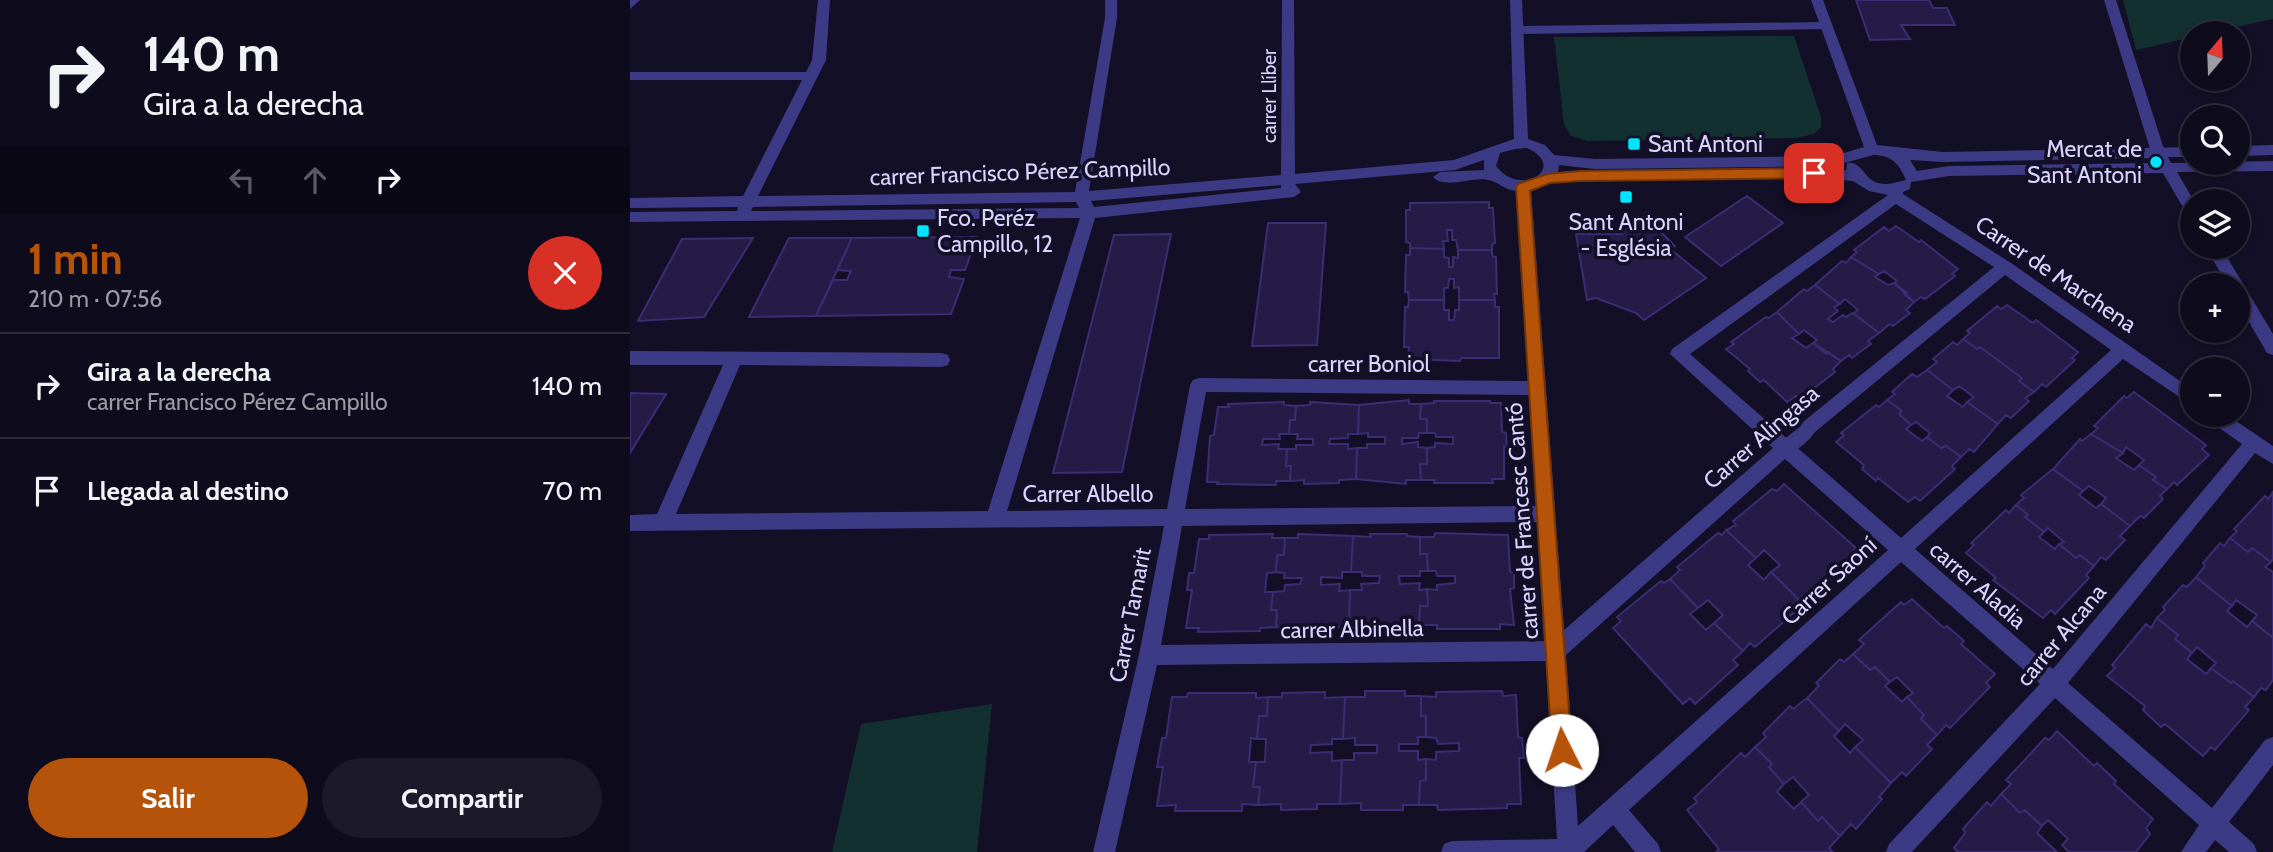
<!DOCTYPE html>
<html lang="es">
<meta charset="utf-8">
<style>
:root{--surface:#0e0b1c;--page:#1c1929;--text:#f1f3f6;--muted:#9b9ba3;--line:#2e2b3b;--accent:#b45309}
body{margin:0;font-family:Cabin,sans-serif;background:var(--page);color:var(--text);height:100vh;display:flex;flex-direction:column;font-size:26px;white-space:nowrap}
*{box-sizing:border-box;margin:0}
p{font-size:23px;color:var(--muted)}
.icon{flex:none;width:38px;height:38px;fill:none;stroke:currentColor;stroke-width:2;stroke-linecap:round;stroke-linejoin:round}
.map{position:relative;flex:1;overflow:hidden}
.drawer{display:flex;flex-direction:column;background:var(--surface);width:630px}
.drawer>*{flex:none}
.banner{background:#0e0b1c;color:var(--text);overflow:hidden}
.needle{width:46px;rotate:19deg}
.tools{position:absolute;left:1550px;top:21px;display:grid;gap:14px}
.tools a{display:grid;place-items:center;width:70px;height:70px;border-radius:50%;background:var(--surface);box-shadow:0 4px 10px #0003,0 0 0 2px var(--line);font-size:35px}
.pin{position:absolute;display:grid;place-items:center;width:60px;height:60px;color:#fff;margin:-30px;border-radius:14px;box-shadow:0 4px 10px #0006}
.me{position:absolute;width:77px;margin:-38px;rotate:356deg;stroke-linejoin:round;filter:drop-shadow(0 0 5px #0008)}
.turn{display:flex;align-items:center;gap:24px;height:147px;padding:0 28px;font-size:32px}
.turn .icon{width:91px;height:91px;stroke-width:2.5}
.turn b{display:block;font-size:49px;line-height:60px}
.lanes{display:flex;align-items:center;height:66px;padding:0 28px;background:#0003;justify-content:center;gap:35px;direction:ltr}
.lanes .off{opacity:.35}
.round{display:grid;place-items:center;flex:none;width:74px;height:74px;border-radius:37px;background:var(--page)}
.headline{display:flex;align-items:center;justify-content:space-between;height:119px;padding:0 28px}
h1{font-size:42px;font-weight:700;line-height:52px;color:var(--accent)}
.button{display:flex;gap:14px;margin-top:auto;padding:14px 28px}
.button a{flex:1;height:80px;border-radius:42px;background:var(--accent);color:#fff;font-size:28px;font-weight:700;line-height:80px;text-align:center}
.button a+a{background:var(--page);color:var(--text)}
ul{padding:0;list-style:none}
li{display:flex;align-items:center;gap:21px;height:105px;padding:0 28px;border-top:2px solid var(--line)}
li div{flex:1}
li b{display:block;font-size:26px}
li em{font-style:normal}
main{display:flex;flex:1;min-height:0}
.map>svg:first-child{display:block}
</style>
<main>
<section class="drawer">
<div class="banner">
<div class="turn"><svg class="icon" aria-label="right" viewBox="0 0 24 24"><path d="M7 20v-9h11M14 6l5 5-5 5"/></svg><div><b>140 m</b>Gira a la derecha</div></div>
<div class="lanes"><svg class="icon off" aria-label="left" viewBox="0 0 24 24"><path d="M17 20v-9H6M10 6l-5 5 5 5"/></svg><svg class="icon off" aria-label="ahead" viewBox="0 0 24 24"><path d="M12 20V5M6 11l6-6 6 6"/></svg><svg class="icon" aria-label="right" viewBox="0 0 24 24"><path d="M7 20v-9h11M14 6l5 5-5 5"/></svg></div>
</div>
<div class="headline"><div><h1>1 min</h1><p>210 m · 07:56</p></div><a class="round" style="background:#d93025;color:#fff"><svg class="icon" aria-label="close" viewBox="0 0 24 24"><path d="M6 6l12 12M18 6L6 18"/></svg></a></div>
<ul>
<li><svg class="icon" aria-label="right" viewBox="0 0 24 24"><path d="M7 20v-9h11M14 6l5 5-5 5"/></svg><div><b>Gira a la derecha</b><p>carrer Francisco Pérez Campillo</p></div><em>140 m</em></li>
<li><svg class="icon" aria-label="arrive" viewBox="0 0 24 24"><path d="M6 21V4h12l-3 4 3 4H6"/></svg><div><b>Llegada al destino</b></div><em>70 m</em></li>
</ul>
<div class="button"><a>Salir</a><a>Compartir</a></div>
</section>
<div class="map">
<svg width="1643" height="852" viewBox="0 0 1643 852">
<rect width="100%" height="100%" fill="#130f26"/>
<path fill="#12302f" d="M1493,0H1643V19L1579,33H1563V37L1506,50Z
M1164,36L1191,117V127L1184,134L1167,138L958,141L941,136L934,125L924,37Z
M362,704L347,852H202L231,724Z"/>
<path fill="#241b47" stroke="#3b2d73" stroke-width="2" d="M1226,0H1299L1303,8H1317L1325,25H1271L1280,39L1240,40Z
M1117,196L1153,223L1091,266L1055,237Z
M859,202V208H863L865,243L862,244V250H828L826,240H822V230H817L818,241H813L814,249L780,248V243L776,242V210H780V203Z
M638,223H696L687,345L622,346Z
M992,226L1023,228L1033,234L1045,246L1039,248L1076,278L1014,320L1006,313L966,298L957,300L946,234H992Z
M1266,226L1289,242L1291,240L1328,269L1322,274L1325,276L1295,299L1291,297L1284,302L1264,283L1267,281L1254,271L1249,274L1221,257L1227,252L1224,250L1254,227L1259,231Z
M541,234L492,472L423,473L484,235Z
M347,237L335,270H321L319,277L334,279L321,314L186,316L203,280H217L221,271L207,270L222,238Z
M123,238L74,317L8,321L52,239Z
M159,238H222L186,316L119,317Z
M780,248L814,249V257L819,258V267H823V257L828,258V250H862V256L866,257L867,294H864L865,300H829V287L824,288V279H819L818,288H814V300H779L778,292H775L776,255H780Z
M1221,257L1249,274L1245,277L1258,285L1264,283L1277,293L1274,294L1284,302L1276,310L1280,313L1263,326L1260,324L1249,333L1223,313L1228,310L1215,299L1210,304L1185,285L1212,261L1216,263Z
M1185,285L1210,304L1204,307L1208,311L1198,319L1203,322L1213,315L1216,317L1223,313L1249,333L1238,341L1241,344L1222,358L1219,355L1211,361L1198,352L1196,354L1183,343L1187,340L1174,330L1169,334L1147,312L1174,289L1177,291Z
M779,300H814V310H819V320H824L825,310H829V300H865V307H869V358H831L830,361L778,359L779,347H774L775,307H778Z
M1377,305L1403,323L1406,320L1448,352L1442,358L1445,360L1416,387L1412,384L1404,392L1389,381L1392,378L1350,347L1347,349L1333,339L1340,333L1337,331L1367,306L1371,309Z
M1147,312L1169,334L1162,338L1176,348L1183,343L1211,361L1203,369L1205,372L1170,399L1166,396L1157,402L1134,380L1130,382L1118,371L1120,369L1096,349L1104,344L1101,342L1136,317L1139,318Z
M1333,339L1347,349L1350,347L1392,378L1389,381L1404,392L1395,398L1399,401L1381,418L1376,415L1368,424L1337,402L1344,397L1329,386L1323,390L1297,370L1307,362L1303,359L1323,342L1327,345Z
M1297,370L1323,390L1317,396L1333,407L1337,402L1368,424L1344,452L1339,449L1331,457L1316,446L1311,448L1297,437L1300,433L1286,422L1281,425L1269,414L1272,411L1257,400L1265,394L1262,392L1282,374L1287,377Z
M1504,392L1576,445L1572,449L1579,455L1547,485L1544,482L1537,489L1523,480L1526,477L1509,465L1514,460L1496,447L1493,453L1461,434L1468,428L1464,426L1494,396L1497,398Z
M0,393L36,394L0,453Z
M779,400V404H791L790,419H797V433H789L788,438H772V444L788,442V447L797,448V464H790L791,480H776V484L726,479L727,448H737V444H755V437H738V433L728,434L729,405Z
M1257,400L1272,411L1269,414L1281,425L1276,429L1292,441L1297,437L1311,448L1316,446L1331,457L1322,466L1325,469L1290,501L1285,497L1278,502L1248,478L1246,481L1232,469L1234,465L1206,442L1214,435L1211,433L1246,405L1249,407Z
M804,401H860V403H871L872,432L876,433L877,447H874V479H862L863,483H804L805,480H791L790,464H797V448L805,447V443L823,444V437H806L805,433H797V419H790L791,404L804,403Z
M654,402V405L666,406L665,420H660L659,434H649L650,439H633L632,445L649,444L648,449H657L656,466H661L660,481H646V485L587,484L588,482H577L580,436L584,435L588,407H599L598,404Z
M680,402L729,405L728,434H718V438L700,439L699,444H718V449L727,448L726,479L709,480V483L674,484V480L660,481L661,466H656L657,449H666V445H683V439H667L668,434H659L660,420H665L666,406L680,405Z
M1461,434L1493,453L1486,458L1504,470L1509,465L1526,477L1523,480L1537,489L1530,496L1533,499L1514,518L1510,516L1500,526L1471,504L1476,498L1459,486L1453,491L1423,469L1450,439L1452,441Z
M1423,469L1453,491L1449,495L1466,508L1471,504L1500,526L1490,536L1495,540L1476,560L1471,557L1464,566L1450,555L1446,558L1429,544L1434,542L1418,528L1414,532L1395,517L1398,515L1386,505L1394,498L1391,495Z
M1154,484L1226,548L1219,555L1223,559L1182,595L1178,592L1169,600L1141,572L1150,565L1134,550L1126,558L1096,530L1106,525L1103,521L1142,489L1147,491Z
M1643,492V559L1641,562L1622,548L1618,552L1600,538L1607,531L1604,529L1635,496L1638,499Z
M1386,505L1398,515L1395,517L1414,532L1409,537L1425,549L1429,544L1446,558L1450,555L1464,566L1456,575L1459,578L1425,614L1421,610L1413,618L1363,580L1366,578L1336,553L1344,545L1341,543L1376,510L1379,513Z
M1096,530L1126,558L1118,565L1134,580L1141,572L1169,600L1162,605L1167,610L1125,647L1120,643L1113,651L1084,623L1093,615L1078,600L1068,608L1040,579L1050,570L1047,567L1088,533L1092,535Z
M805,533L878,535L880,572L884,573V588L880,589L884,625L870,624V629H807V625H789L790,606H798L797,589L807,590V585L825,583V576H807L806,571H798L797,554H790V537H804Z
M643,534L642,538H655L654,555H647L646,572L637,573L635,592H643L641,610H647L646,627L630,628V631L568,632L569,628H556L562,590H557L559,573H564L569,539H579V535Z
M668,534L723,536L721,572H712V578L691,577V585L710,584L709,591L720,590L719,627H700L701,631H661V628L646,627L647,610H641L643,592L654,591L655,585L670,584L672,578H654L655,573L646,572L647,555H654L655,538H668Z
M740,534H777V536L790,537V554H797L798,571H790V576H769L770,584L790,583L789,590L797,589L798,606H790L789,625H778V630L738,631V626L719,627L720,590H732L731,584L749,583L750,576H732V572H721L723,536L741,537Z
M1600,538L1618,552L1622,548L1641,562L1635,567L1643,572V638L1622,621L1627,615L1606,600L1602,606L1566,577L1575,566L1573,563L1590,543L1594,546Z
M1566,577L1602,606L1597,611L1617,627L1622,621L1643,638V680L1636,690L1631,688L1624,697L1603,681L1601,683L1581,668L1586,663L1567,647L1562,653L1545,639L1548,635L1527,618L1535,610L1533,607L1553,585L1557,587Z
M1040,579L1068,608L1060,614L1076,630L1084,623L1113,651L1103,660L1108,665L1065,704L1060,698L1053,704L983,628L991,621L987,617L1031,581L1034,583Z
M1282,599L1314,628L1317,626L1334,641L1331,644L1365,674L1356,683L1360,687L1320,728L1316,725L1307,735L1291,719L1294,715L1277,697L1283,693L1267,677L1260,682L1245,667L1240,670L1223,654L1234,644L1229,640L1271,602L1274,605Z
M1527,618L1548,635L1545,639L1562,653L1557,659L1576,674L1581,668L1601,683L1603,681L1624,697L1615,707L1619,710L1585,750L1581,747L1573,756L1535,724L1531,727L1513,710L1515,706L1477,676L1485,668L1482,665L1516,624L1521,628Z
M1223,654L1240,670L1245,667L1260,682L1255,686L1272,702L1277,697L1294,715L1291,719L1307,735L1297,745L1302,749L1276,776L1272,772L1261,783L1225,747L1233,740L1215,724L1209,731L1177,698L1189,686L1186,683L1210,659L1214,662Z
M735,691H775V696H791V716H796V737H788V744H769V751H788V760L796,759V780L790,781L789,805H773V810H731V803L710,804L712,760H724V753H747V745H725V738L713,739L715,697H735Z
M872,691L873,696L886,695L888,737L892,738L894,758H889L891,804H877V808L808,810L807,805H789L790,781L796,780V759L806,760V752L829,751V743L808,744L806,738L796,737V716H791V696L806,697V692Z
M695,692V698L715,697L713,739H702V744L681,745L680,753L702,752V761L712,760L710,804H687V809L651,810V804L628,805L630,787H623L626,762H635L636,739H627L629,716H637L638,697H652V693Z
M558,693H626V698L638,697L637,716H629L627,739L621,738L619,762H626L623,787H630L628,805L612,804V811H545L546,805L527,806L533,767H527L532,738H536L542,697H557Z
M1177,698L1209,731L1204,736L1220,753L1225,747L1261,783L1249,797L1252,799L1226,829L1221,824L1210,836L1192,817L1188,821L1171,802L1179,795L1163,777L1154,784L1139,767L1142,764L1125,747L1136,737L1133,733L1160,706L1163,709Z
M1427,731L1464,766L1467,763L1486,781L1484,784L1523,819L1516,828L1520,834L1506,852H1439L1432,845L1438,839L1418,820L1412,826L1395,810L1390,813L1371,794L1381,784L1376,780L1415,738L1419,740Z
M1125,747L1142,764L1139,767L1154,784L1147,792L1164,809L1171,802L1188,821L1192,817L1210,836L1199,848L1203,852H1086L1089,849L1057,810L1067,802L1064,798L1111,753L1115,757Z
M1371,794L1390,813L1395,810L1412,826L1407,833L1427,852H1328L1324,848L1335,833L1333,829L1357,802L1361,806Z"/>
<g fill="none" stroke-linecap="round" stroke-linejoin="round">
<path fill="#3d3a85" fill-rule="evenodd" d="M1474,0H1486L1535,152L1533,155L1528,157L1521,152Z
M1197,22L1201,23V29L887,34L881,30L887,26Z
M1179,420L1185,422L1188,427C1182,439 1162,458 1149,453L1146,448L1149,443Z"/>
<path fill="#3d3a85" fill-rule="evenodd" d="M0,0H10L0,9Z
M188,0H200L196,60L128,196L445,192L475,18V0H487V18L459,191L651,175L652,0H664L665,174L824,160L884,139L880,0H892L898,139L915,145L924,155L965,159L1204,156L1234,147L1181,0H1193L1247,145L1313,152L1563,147V157H1538L1541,163L1643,161V171L1547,172L1564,201L1563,217L1558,216L1533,173L1319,176L1281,182L1280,189L1273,192V194L1381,263L1563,390V406L1493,359L1285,549L1423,669L1612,444L1578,420L1575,415H1597L1643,446V464L1625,453L1438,683L1582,808L1635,740L1643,737V765L1599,822L1624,844L1627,852H1599L1585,840L1576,852H1551L1569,825L1425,698L1282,852H1256L1259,844L1410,684L1271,562L999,810L1028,844L1031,852H1005L983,825L954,852H811L814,844L822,841L927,839L916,661L527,665L485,852H463L509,655L534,526L0,531V515L27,514L93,365H0V351L312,353L318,355L320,360L318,365L312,367L110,365L46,514L358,511L450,218L0,222V212L107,211L108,207L0,208V198L113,196L172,80H0V72H176L182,60ZM897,148C939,167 891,199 866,166L870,153L885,149ZM1243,155C1262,155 1269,164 1276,180C1266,182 1258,186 1248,183C1234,179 1231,160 1217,163L1216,170L1178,169L1176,173L1178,177L1223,181L1239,191L1258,195L1042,349L1040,354L1143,448L934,630L901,190L919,183L983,180L990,175L983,170L928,172L929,165L965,169L1204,166ZM1528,158L1527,163L1319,166L1287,171L1280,160L1313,162ZM854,160V170L810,172L803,177C815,190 843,176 859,180C868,182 875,190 886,191L898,381L569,378L563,380L560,385L537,509L377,511L465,218L664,197L671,192L665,184L825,170ZM651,185V188L464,207L461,201ZM446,202L449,208L121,211L123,207ZM1266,204L1364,267L1173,422L1170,427L1173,432L1179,434L1185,432L1375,275L1481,350L1271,538L1060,354ZM576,392L899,395L906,506L555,509ZM1155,459L1258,550L948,826L936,655ZM907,522L914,641L531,645L552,526Z
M1643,145V155L1608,156V146Z
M1575,247H1591L1643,334V355L1637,353L1608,303V285H1598Z"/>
</g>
<path fill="#b45309" stroke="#753606" stroke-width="2" d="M1184,168L1190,173L1184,178L950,181L920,183L900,191L942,750L939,757L932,760L925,757L922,750L886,187L888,184L917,174L950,171Z"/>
<g fill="#00e5ff" stroke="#130f26" stroke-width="2.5">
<rect x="997" y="137" width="14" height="14" rx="3.5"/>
<circle cx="1526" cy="162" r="7"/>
<rect x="989" y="190" width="14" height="14" rx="3.5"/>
<rect x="286" y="224" width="14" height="14" rx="3.5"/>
</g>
<g text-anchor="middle" stroke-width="7" stroke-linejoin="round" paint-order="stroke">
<g font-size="19" fill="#d9d4ff" stroke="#130f26">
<text transform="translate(639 96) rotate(-90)" y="7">carrer Llíber</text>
</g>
<g font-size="23" fill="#d9d4ff" stroke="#130f26" text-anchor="start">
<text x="1018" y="152">Sant Antoni</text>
<text x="1512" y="157" text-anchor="end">Mercat de<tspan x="1512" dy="26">Sant Antoni</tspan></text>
<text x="307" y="226">Fco. Peréz<tspan x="307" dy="26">Campillo, 12</tspan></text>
<text x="996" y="230" text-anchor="middle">Sant Antoni<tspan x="996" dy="26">- Església</tspan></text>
</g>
<g font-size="23" fill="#d9d4ff" stroke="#130f26">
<text transform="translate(390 172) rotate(-2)" y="8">carrer Francisco Pérez Campillo</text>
<text transform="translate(1426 274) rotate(34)" y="8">Carrer de Marchena</text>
<text x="739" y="372">carrer Boniol</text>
<text transform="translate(1131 437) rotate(-41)" y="8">Carrer Alingasa</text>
<text x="458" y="502">Carrer Albello</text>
<text transform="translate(892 521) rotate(-94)" y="8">carrer de Francesc Cantó</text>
<text transform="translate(1199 581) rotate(-42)" y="8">Carrer Saoní</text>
<text transform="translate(1348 585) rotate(41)" y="8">carrer Aladia</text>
<text transform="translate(500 615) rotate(-79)" y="8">Carrer Tamarit</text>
<text transform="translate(722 629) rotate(-1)" y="8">carrer Albinella</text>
<text transform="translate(1431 635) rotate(-50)" y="8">carrer Alcana</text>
</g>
</g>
</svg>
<div class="tools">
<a><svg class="needle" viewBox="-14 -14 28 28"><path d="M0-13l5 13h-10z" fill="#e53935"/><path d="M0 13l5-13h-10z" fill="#9b9ba3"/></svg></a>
<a><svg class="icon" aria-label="search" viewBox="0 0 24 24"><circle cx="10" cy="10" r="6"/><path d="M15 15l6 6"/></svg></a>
<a><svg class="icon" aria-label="layers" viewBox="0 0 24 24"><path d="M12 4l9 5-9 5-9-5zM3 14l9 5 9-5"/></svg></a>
<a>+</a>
<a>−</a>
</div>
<div class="pin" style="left:1184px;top:173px;background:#d93025"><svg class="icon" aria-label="arrive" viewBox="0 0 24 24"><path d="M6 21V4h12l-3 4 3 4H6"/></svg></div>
<svg class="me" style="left:932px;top:750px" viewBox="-20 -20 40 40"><circle r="19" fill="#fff"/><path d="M0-13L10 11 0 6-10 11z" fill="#b45309"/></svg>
</div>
</main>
